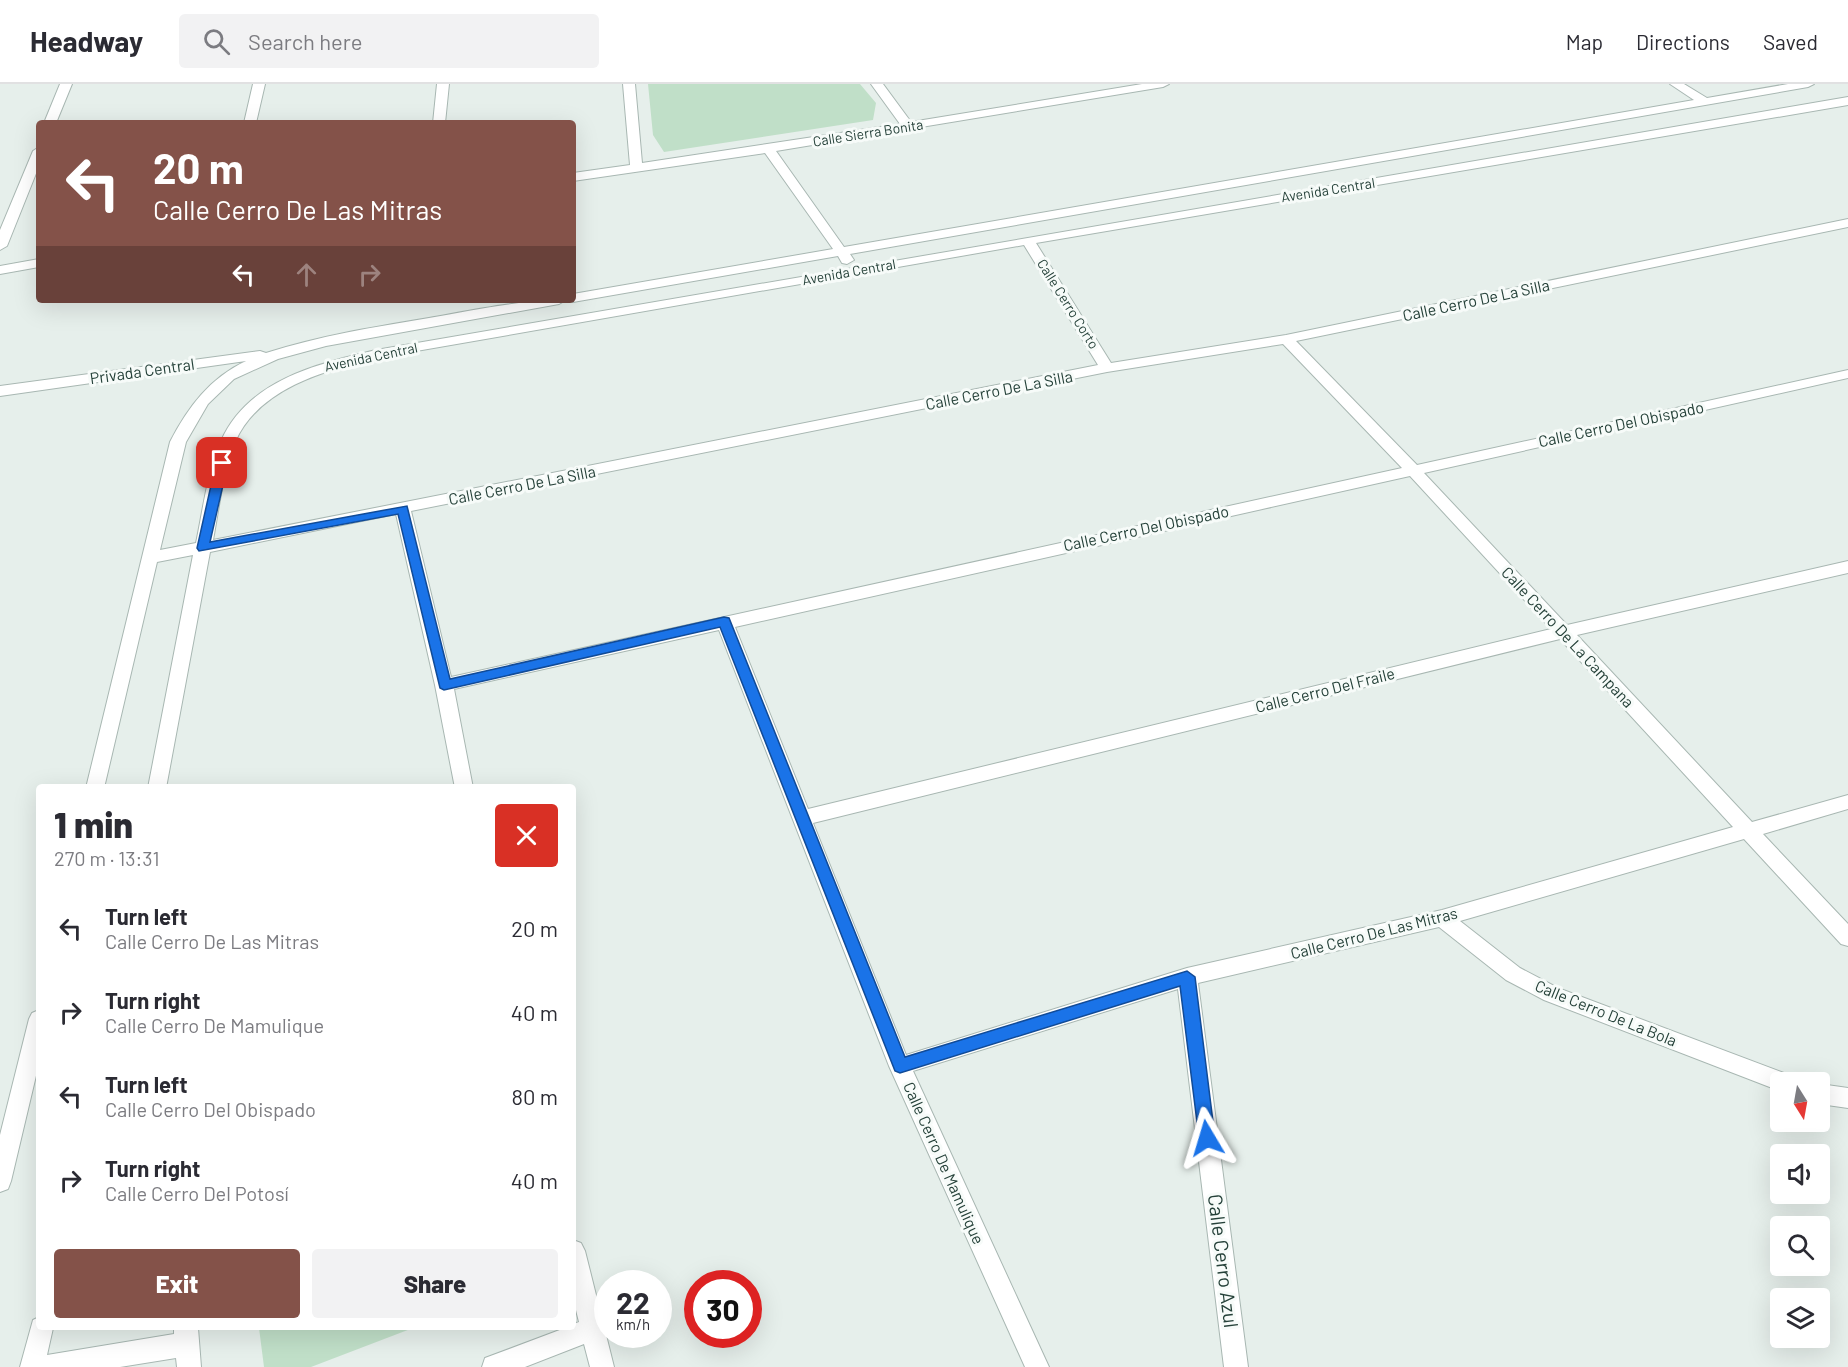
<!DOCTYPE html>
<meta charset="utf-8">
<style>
:root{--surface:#fff;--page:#f2f2f3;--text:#2b2b33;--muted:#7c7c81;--line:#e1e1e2;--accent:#845249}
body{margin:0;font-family:Barlow,sans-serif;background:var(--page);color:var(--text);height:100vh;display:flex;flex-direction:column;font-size:22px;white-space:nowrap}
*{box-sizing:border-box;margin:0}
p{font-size:20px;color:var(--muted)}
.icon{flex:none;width:33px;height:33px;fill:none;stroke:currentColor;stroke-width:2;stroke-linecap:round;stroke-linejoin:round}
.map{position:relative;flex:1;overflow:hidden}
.sheet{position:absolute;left:36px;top:700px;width:540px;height:546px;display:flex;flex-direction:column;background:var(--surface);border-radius:6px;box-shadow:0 6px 24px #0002}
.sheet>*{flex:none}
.top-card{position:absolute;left:36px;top:36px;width:540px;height:183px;border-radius:6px;box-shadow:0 6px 24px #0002;background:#845249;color:#fff;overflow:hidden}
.needle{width:39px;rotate:169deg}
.controls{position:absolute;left:1770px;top:988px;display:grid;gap:12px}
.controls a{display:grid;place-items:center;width:60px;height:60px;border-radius:6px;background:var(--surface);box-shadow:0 6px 24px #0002;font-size:30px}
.speed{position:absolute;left:594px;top:1186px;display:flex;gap:12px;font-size:30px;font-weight:700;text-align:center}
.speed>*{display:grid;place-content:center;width:78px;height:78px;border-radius:50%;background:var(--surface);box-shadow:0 6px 24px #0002;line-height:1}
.speed small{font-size:15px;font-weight:400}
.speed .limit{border:9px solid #d22;background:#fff;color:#111}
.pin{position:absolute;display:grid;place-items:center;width:51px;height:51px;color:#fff;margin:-26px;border-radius:12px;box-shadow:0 3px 9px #0006}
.me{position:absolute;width:66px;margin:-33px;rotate:353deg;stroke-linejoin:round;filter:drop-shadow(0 0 4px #0008)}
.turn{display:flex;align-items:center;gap:21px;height:126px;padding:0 18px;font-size:27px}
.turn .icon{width:78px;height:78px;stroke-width:2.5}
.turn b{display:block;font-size:42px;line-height:51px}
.lanes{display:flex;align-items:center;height:57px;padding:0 18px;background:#0003;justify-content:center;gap:30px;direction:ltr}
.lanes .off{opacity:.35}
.round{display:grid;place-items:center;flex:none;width:63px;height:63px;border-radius:6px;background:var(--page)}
.summary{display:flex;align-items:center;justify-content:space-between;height:102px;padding:0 18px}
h1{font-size:36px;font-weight:800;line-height:45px}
.action{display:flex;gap:12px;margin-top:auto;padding:12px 18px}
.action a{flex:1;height:69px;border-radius:6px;background:var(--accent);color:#fff;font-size:24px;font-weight:800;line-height:69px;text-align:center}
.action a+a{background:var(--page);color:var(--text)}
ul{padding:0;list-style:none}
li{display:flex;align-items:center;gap:18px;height:84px;padding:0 18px}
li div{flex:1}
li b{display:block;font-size:22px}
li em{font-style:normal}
header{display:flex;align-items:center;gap:36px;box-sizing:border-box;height:84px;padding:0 30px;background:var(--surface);border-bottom:2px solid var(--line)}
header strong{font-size:28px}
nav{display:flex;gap:33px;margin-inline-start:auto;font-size:21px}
.search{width:420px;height:54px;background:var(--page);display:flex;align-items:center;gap:15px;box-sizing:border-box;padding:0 21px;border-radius:6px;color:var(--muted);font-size:22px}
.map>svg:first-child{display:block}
</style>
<header>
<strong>Headway</strong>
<div class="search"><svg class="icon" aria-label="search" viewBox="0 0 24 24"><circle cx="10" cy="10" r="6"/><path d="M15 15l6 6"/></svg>Search here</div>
<nav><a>Map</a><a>Directions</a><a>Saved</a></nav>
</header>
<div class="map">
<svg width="1848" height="1283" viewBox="0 0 1848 1283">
<rect width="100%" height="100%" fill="#e6efeb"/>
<path fill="#c0dfc8" d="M648,0H860L876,19L873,36L664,68L653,51Z
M259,1244H413L311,1283H264Z"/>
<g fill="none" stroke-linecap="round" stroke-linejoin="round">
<defs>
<path id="minor" d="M60,0H72L56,39H44Z
M253,0H265L256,39H244Z
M437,0H449L445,39H433Z
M623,0H635L642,79L900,40L871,0H883L911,38L1142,0H1169L1163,3L776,67L844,163L1694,16L1670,0H1684L1707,14L1788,0H1814L1808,3L850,170L854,176L847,180L842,179L838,172L573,218L567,216H573V210L833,165L765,69L573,97V89L630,81Z
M1848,13V21L1036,159L1111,279L1286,251L1848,135V143L1296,257L1417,381L1848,286V294L1424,389L1567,541L1848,477V489L1577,551L1752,738L1848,711V725L1763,750L1848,840V862L1841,860L1744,755L1460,837L1520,884L1558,904L1792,992L1795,999H1780V1007L1544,916L1506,896L1439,843L1198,899L1248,1283H1224L1178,905L913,987L1049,1283H1025L889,982L719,546L454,605L473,704H455L435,601L396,430L210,468L166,704H148L193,471L157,478L104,704H86L170,358C188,323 210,294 246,277L0,312V302L260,267L266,269C319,252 374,243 429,234C474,226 520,216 566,216L559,220L326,262L278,275L234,295L208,320L186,358L160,466L196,459C203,426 207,389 221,357C248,296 317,280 376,266ZM1024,161L1098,281L213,456C219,424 223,388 235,358C259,304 324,287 376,274ZM1283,260L1402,384L451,593L411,427L1107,288ZM1410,392L1551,545L808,725L735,543ZM1560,555L1733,743L1442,826L1187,884L906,971L813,739Z
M39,63V82L7,162L0,166V146L33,67Z
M39,175V183L0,190V182Z
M39,926V979L11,1097L8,1105L0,1108V1051L29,935L32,929Z
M1820,1000L1848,1004V1024L1820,1020Z
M573,1156L581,1159L585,1167L614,1283H590L584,1260L525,1283H482L485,1274L565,1244H573V1240L579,1238L573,1214Z
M39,1233V1244H53L47,1271L174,1250V1244H198L201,1283H177L176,1274L120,1283H20L33,1236Z"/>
</defs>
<use href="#minor" stroke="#a8b7b2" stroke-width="2"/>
<use href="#minor" fill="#fff" fill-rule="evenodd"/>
</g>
<path fill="#1a73e8" stroke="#114b97" stroke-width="1.5" d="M222,375L228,379L210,458L407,422L450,595L724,533L729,534L905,973L1187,887L1195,893L1215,1054L1213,1059L1207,1061L1201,1059L1199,1054L1180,902L900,989L895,987L720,543L444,606L440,604L398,430L199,467L197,464L216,379Z"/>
<g text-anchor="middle" stroke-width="6" stroke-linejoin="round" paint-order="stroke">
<g font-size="14" fill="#254139" stroke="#f7fbf9">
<text transform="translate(868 49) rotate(-9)" y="5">Calle Sierra Bonita</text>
<text transform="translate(1328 106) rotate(-9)" y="5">Avenida Central</text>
<text transform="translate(849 188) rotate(-10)" y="5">Avenida Central</text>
<text transform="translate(1068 220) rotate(58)" y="5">Calle Cerro Corto</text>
<text transform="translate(371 273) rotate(-12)" y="5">Avenida Central</text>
</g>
<g font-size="16" fill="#254139" stroke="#f7fbf9">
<text transform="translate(1476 216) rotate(-12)" y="6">Calle Cerro De La Silla</text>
<text transform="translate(142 287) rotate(-8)" y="6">Privada Central</text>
<text transform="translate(999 306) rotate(-11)" y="6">Calle Cerro De La Silla</text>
<text transform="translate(1621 340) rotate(-12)" y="6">Calle Cerro Del Obispado</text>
<text transform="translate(522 401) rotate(-11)" y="6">Calle Cerro De La Silla</text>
<text transform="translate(1146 444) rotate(-12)" y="6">Calle Cerro Del Obispado</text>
<text transform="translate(1568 553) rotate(47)" y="6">Calle Cerro De La Campana</text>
<text transform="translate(1325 606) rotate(-14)" y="6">Calle Cerro Del Fraile</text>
<text transform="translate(1374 849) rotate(-14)" y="6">Calle Cerro De Las Mitras</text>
<text transform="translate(1606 929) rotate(22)" y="6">Calle Cerro De La Bola</text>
<text transform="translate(944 1079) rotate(66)" y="6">Calle Cerro De Mamulique</text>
</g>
<g font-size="20" fill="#254139" stroke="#f7fbf9">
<text transform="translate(1223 1177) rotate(83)" y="7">Calle Cerro Azul</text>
</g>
</g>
</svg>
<div class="controls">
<a><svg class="needle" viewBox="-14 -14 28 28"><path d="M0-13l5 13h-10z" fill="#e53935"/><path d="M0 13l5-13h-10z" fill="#7c7c81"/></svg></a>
<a><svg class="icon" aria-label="sound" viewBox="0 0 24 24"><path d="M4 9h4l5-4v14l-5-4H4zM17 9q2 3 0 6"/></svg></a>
<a><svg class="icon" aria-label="search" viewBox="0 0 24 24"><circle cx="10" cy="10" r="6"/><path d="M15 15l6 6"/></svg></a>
<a><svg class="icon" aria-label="layers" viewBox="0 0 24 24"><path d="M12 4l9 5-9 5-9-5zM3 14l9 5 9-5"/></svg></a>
</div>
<div class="speed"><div>22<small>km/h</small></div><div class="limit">30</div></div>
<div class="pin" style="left:222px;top:379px;background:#d93025"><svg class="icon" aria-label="arrive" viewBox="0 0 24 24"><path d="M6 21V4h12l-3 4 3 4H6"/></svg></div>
<svg class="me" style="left:1207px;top:1054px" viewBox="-20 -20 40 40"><path d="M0-17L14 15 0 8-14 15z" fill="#1a73e8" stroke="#fff" stroke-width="4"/></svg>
<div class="top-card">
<div class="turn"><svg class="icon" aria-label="left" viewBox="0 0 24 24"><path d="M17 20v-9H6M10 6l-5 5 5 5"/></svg><div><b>20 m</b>Calle Cerro De Las Mitras</div></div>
<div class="lanes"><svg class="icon" aria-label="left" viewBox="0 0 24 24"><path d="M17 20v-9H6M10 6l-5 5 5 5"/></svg><svg class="icon off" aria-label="ahead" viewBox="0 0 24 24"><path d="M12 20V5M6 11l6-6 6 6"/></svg><svg class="icon off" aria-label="right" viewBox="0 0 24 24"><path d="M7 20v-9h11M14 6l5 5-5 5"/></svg></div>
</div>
<section class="sheet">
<div class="summary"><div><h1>1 min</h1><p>270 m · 13:31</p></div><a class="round" style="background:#d93025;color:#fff"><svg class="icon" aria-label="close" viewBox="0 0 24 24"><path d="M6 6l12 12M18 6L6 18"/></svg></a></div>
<ul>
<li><svg class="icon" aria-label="left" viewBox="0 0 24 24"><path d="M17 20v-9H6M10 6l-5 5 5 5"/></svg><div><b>Turn left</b><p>Calle Cerro De Las Mitras</p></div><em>20 m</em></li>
<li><svg class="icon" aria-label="right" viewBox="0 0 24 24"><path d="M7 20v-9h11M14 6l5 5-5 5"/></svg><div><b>Turn right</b><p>Calle Cerro De Mamulique</p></div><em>40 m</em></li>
<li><svg class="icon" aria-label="left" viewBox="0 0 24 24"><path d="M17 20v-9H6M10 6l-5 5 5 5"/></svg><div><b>Turn left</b><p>Calle Cerro Del Obispado</p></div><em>80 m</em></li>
<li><svg class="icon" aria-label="right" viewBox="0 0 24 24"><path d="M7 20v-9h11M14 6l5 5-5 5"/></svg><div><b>Turn right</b><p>Calle Cerro Del Potosí</p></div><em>40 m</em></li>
</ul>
<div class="action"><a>Exit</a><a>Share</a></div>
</section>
</div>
